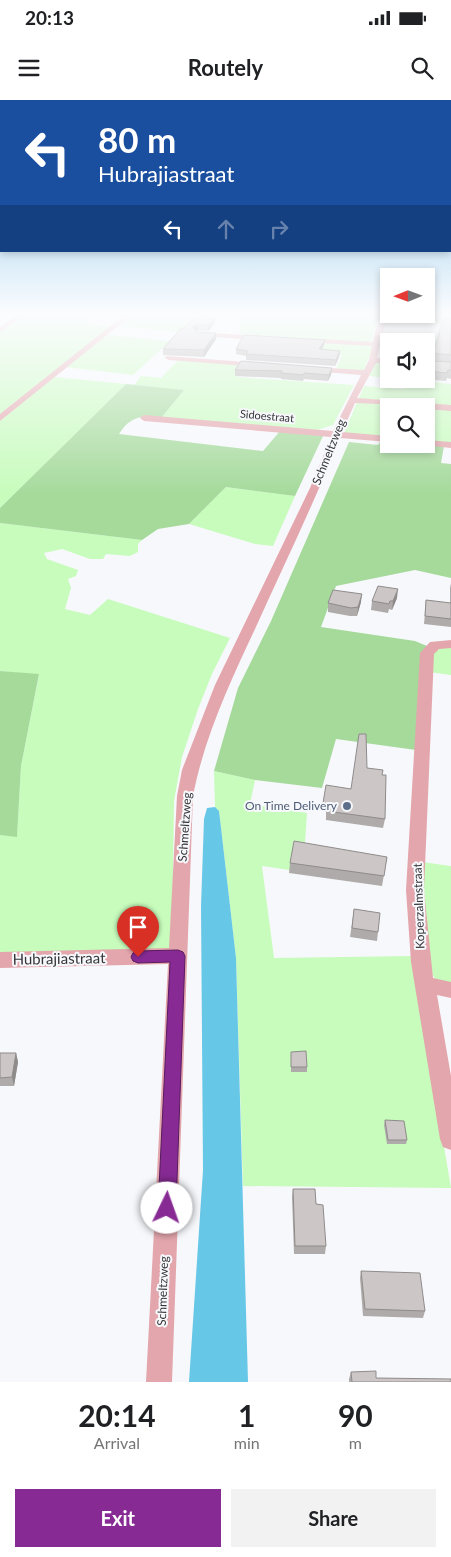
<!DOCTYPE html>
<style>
:root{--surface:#fff;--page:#f2f2f2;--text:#202124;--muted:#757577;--accent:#872a94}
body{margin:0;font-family:Lato,sans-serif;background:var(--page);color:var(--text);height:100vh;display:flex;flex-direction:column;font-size:19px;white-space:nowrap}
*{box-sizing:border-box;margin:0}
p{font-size:16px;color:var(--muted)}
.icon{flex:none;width:28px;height:28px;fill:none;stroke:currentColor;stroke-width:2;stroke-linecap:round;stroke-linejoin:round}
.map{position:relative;height:1282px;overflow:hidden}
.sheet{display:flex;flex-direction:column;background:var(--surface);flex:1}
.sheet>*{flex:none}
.banner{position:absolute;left:0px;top:0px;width:451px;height:152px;box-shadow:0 2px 8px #0003;background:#1a4fa0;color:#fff;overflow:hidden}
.needle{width:32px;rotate:269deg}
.tools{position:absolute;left:380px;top:168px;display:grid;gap:10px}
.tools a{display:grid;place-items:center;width:55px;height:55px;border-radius:0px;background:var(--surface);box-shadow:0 2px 8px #0003;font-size:25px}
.pin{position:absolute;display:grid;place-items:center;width:42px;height:42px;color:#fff;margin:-51px -21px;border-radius:50% 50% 50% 0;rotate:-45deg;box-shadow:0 0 5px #0007}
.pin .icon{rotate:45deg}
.me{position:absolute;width:55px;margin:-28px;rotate:3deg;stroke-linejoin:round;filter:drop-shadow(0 0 4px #0008)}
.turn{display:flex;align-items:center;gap:18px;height:105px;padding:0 15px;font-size:22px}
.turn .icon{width:65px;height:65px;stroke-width:2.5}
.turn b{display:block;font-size:35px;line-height:42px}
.lanes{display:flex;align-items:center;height:48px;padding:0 15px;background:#0003;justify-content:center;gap:25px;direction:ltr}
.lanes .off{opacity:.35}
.eta{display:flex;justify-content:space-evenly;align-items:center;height:85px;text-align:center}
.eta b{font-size:30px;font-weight:700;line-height:35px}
.cta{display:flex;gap:10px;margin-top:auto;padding:10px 15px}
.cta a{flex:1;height:58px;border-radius:0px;background:var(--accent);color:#fff;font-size:20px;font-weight:700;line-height:58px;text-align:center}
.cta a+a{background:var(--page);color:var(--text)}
.status{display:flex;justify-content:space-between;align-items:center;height:35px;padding:0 25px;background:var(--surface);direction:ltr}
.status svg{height:14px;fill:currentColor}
header{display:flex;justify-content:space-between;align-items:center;height:65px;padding:0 15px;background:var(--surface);font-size:22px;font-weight:700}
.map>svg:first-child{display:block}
</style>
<div class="status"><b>20:13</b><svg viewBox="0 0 49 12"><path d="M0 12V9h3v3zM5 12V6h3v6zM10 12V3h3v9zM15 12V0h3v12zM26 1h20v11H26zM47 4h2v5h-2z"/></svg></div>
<header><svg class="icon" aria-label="menu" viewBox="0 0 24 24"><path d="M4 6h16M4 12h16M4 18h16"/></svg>Routely<svg class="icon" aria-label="search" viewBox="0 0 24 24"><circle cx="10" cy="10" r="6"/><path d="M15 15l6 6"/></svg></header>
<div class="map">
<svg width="451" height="1282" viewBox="0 0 451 1282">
<rect width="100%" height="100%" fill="#f7f8fc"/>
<path fill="#c7fcbc" d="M25,215H126L121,220L94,217L86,223L111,227L0,314V231Z
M131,215H382L378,218L372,240L368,243L240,234V220L199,216L181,232L220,234L210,247L167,244L133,275L65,267L107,235L169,241L180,232L118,226Z
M395,215H451V226L389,219Z
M384,234L451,242V249L426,247V241L381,243Z
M325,242L372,245L373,248L364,270L336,269L342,255L319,254Z
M178,260L245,264L237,277L354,285L333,325L317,330L161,318L184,290L134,285L141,276L161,278Z
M376,262H389V278L369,276Z
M426,266H432L426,281L451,284V343L426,341V306H389V338L344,333L364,286L403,289L406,280L399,279H426Z
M54,277L126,284L0,408V321Z
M226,387L295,396L273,446L255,444L189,424Z
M0,423L142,440L138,444V452L130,456L106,454L103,459H90L62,449L44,453L47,459L78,470L76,476L68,479L71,488L65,509L90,515L108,499L230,538L212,574L198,609L182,657L174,701L172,846L168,851L0,854V735L17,736L21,666L39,575L0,571Z
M451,546V575L429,572L431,555L441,547Z
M214,671L255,680L250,704L307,713L303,772L262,766L274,858L412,856L451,1088L243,1086L236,858L220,719L219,711L215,707Z
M422,762L451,766V886L435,879L429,868Z"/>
<path fill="#a5da9b" d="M126,284L184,290L161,318C142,315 130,316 119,334L263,351L280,331L323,336L295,396L226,387L189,424L158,429L142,440L0,423V408Z
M381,341H389V344L444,346L441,363L451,364V478L415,470L336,486L321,527L415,541L427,546L416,650L336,639L322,688L255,680L214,671L238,588L271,521L349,342L378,345Z
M0,571L39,574L21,666L17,737L0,735Z"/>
<path fill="#67c7e7" d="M215,707L219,711L220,719L236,858L248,1282H189L203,1070L201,806L204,719L207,708Z"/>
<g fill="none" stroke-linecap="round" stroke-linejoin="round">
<path fill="#e3a6ac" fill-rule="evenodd" d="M17,215H25L0,232V227Z
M124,215H132L0,321V314Z
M386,215H393L385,225L377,258L389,259V263H376L357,298L451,305V311L426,309V306L355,303L342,332L389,336V342L340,338C314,403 284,465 255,529C230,582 204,638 193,696L172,1282H146L168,864L0,868V852L169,848L177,696L182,670L215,585L310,388L331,337L144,321L140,318L144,315L333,331L361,275L312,271L308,269L312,267L364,270L369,260L372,246L304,242L300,240L304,238L373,242L377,225Z
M195,232L261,236L265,238L261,240L198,236H195Z
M166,256L259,263L263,265L259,267L169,260L165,258Z
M426,340L451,342V348L423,345L422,344H426Z
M451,540V548L439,549L434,554L424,790L433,878L451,882V898L437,895L451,976V1050L443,1047L440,1039L411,862L406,790L420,553L430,542Z"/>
</g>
<path fill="#afabaa" d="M197,216L215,223L208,231L198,230L197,231L216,239L204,257L163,255V249Z
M451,219V279L447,278L446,281L425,279H426V270L432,261L433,253L437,241L438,233Z
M325,240L324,245L322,250L340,251L339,257L335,266L246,260V256L236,254V249Z
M332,268L331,275L328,281L304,279L303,281L281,279V278L235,276V270Z
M451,483V527L424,524L426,500L450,503V488Z
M397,498L392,510L389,509L388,513L371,510L372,501Z
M361,502L357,516H350L328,512V503Z
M367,668L382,675L385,719L383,728L326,720V712H323V703L351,689Z
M387,757L382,786L289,773L290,763Z
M354,809L378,832L377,841L350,837Z
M291,952L307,967V972H291Z
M0,953H16L18,962L14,986H0Z
M385,1020L407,1040L406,1044H387L384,1025Z
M293,1089L316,1104L326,1146L325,1154H294L292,1097Z
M361,1171L425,1211L423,1218L363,1216L360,1178Z
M351,1272L376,1278L451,1282H349V1279Z"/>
<path fill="#8f8b8b" d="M215,218V223L208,231V225Z
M198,224V230L192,233V227Z
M216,233V239L204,257V250Z
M325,240L324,245L319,255V249Z
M340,251L339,257L335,266L336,260Z
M332,268L331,275L328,281L329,275Z
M398,489L397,498L392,510L393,501Z
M362,494L361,502L357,516L358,507Z
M16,953L18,962L14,986L12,977Z"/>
<path fill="#ccc7c6" stroke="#8f8b8b" d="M197,216L215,218L208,225L198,224L192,227L198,232L216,233L204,250L163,249L181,228H184Z
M445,218L451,219V255L433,253L440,233H438Z
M244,235L325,240L319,249L340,251L336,260L246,254L248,251L236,249Z
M241,261L332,268L329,275L304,273L303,275L281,273L282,271L235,270Z
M430,261L451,262V270H448L447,273L426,271Z
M378,486L398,489L393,501H390L389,504L372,501Z
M333,490L362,494L358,507L351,508L328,503Z
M426,500L451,503V519L425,516Z
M359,634H366L367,668L383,670L382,675H386L385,719L326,711L327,703H323L326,685L351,689Z
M294,741L387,757L384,776L290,763Z
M354,809L380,813L378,832L352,828Z
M306,951L307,967H291V952Z
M0,953H16L12,977L0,978Z
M385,1020L404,1021L407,1040H388Z
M293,1089H315L316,1104L323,1105L326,1146H295Z
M361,1171L420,1173L425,1211L365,1209Z
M376,1271V1278L451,1279V1282H352L351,1272Z"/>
<linearGradient id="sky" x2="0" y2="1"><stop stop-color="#74bce8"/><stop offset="0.54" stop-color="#fbfcfe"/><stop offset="1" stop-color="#fbfcfe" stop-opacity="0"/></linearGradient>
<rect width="451" height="395" fill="url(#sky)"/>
<path fill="#872a94" stroke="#581b60" d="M178,850L183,852L185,856L176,1108L173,1114L167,1117L161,1114L158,1108L170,862L138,863L133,861L131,857L133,853L138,851Z"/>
<circle fill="#5c6f8a" stroke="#f7f8fc" stroke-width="2" cx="347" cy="706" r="5"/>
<g text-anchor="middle" stroke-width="4" stroke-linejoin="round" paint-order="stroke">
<g font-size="11" fill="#353537" stroke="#f7f8fc">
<text transform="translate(267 316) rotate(5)" y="4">Sidoestraat</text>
</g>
<g font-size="12" fill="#353537" stroke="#f7f8fc">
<text transform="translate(329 352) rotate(-68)" y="4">Schmeltzweg</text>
<text transform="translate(185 727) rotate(-86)" y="4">Schmeltzweg</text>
<text transform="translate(419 806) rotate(-92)" y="4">Koperzalmstraat</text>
<text transform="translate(163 1191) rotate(-88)" y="4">Schmeltzweg</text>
</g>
<g font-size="12" fill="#4e5e75" stroke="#f7f8fc" text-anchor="end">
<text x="337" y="710">On Time Delivery</text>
</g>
<g font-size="15" fill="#353537" stroke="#f7f8fc">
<text transform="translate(59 859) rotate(-1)" y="5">Hubrajiastraat</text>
</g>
</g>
</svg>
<div class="tools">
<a><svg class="needle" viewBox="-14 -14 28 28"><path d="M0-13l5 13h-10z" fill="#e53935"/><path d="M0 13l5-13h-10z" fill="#757577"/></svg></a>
<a><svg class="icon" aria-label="sound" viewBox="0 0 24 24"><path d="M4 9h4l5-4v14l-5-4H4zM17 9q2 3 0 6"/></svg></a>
<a><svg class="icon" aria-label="search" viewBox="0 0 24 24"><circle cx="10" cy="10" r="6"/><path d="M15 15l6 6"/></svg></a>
</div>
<div class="pin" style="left:138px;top:857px;background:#d93025"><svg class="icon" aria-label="arrive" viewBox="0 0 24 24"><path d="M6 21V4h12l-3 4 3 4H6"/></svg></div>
<svg class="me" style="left:167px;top:1108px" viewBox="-20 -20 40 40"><circle r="19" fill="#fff"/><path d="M0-13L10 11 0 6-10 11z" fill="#872a94"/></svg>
<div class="banner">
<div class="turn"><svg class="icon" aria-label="left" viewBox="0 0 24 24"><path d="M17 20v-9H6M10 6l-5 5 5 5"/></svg><div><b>80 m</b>Hubrajiastraat</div></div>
<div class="lanes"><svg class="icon" aria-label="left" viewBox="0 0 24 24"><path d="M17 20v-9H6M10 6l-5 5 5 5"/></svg><svg class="icon off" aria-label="ahead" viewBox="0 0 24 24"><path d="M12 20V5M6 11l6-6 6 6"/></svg><svg class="icon off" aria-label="right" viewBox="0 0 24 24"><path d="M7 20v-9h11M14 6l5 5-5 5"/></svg></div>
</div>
</div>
<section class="sheet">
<div class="eta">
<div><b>20:14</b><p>Arrival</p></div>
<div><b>1</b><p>min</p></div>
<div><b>90</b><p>m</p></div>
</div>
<div class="cta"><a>Exit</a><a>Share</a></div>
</section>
